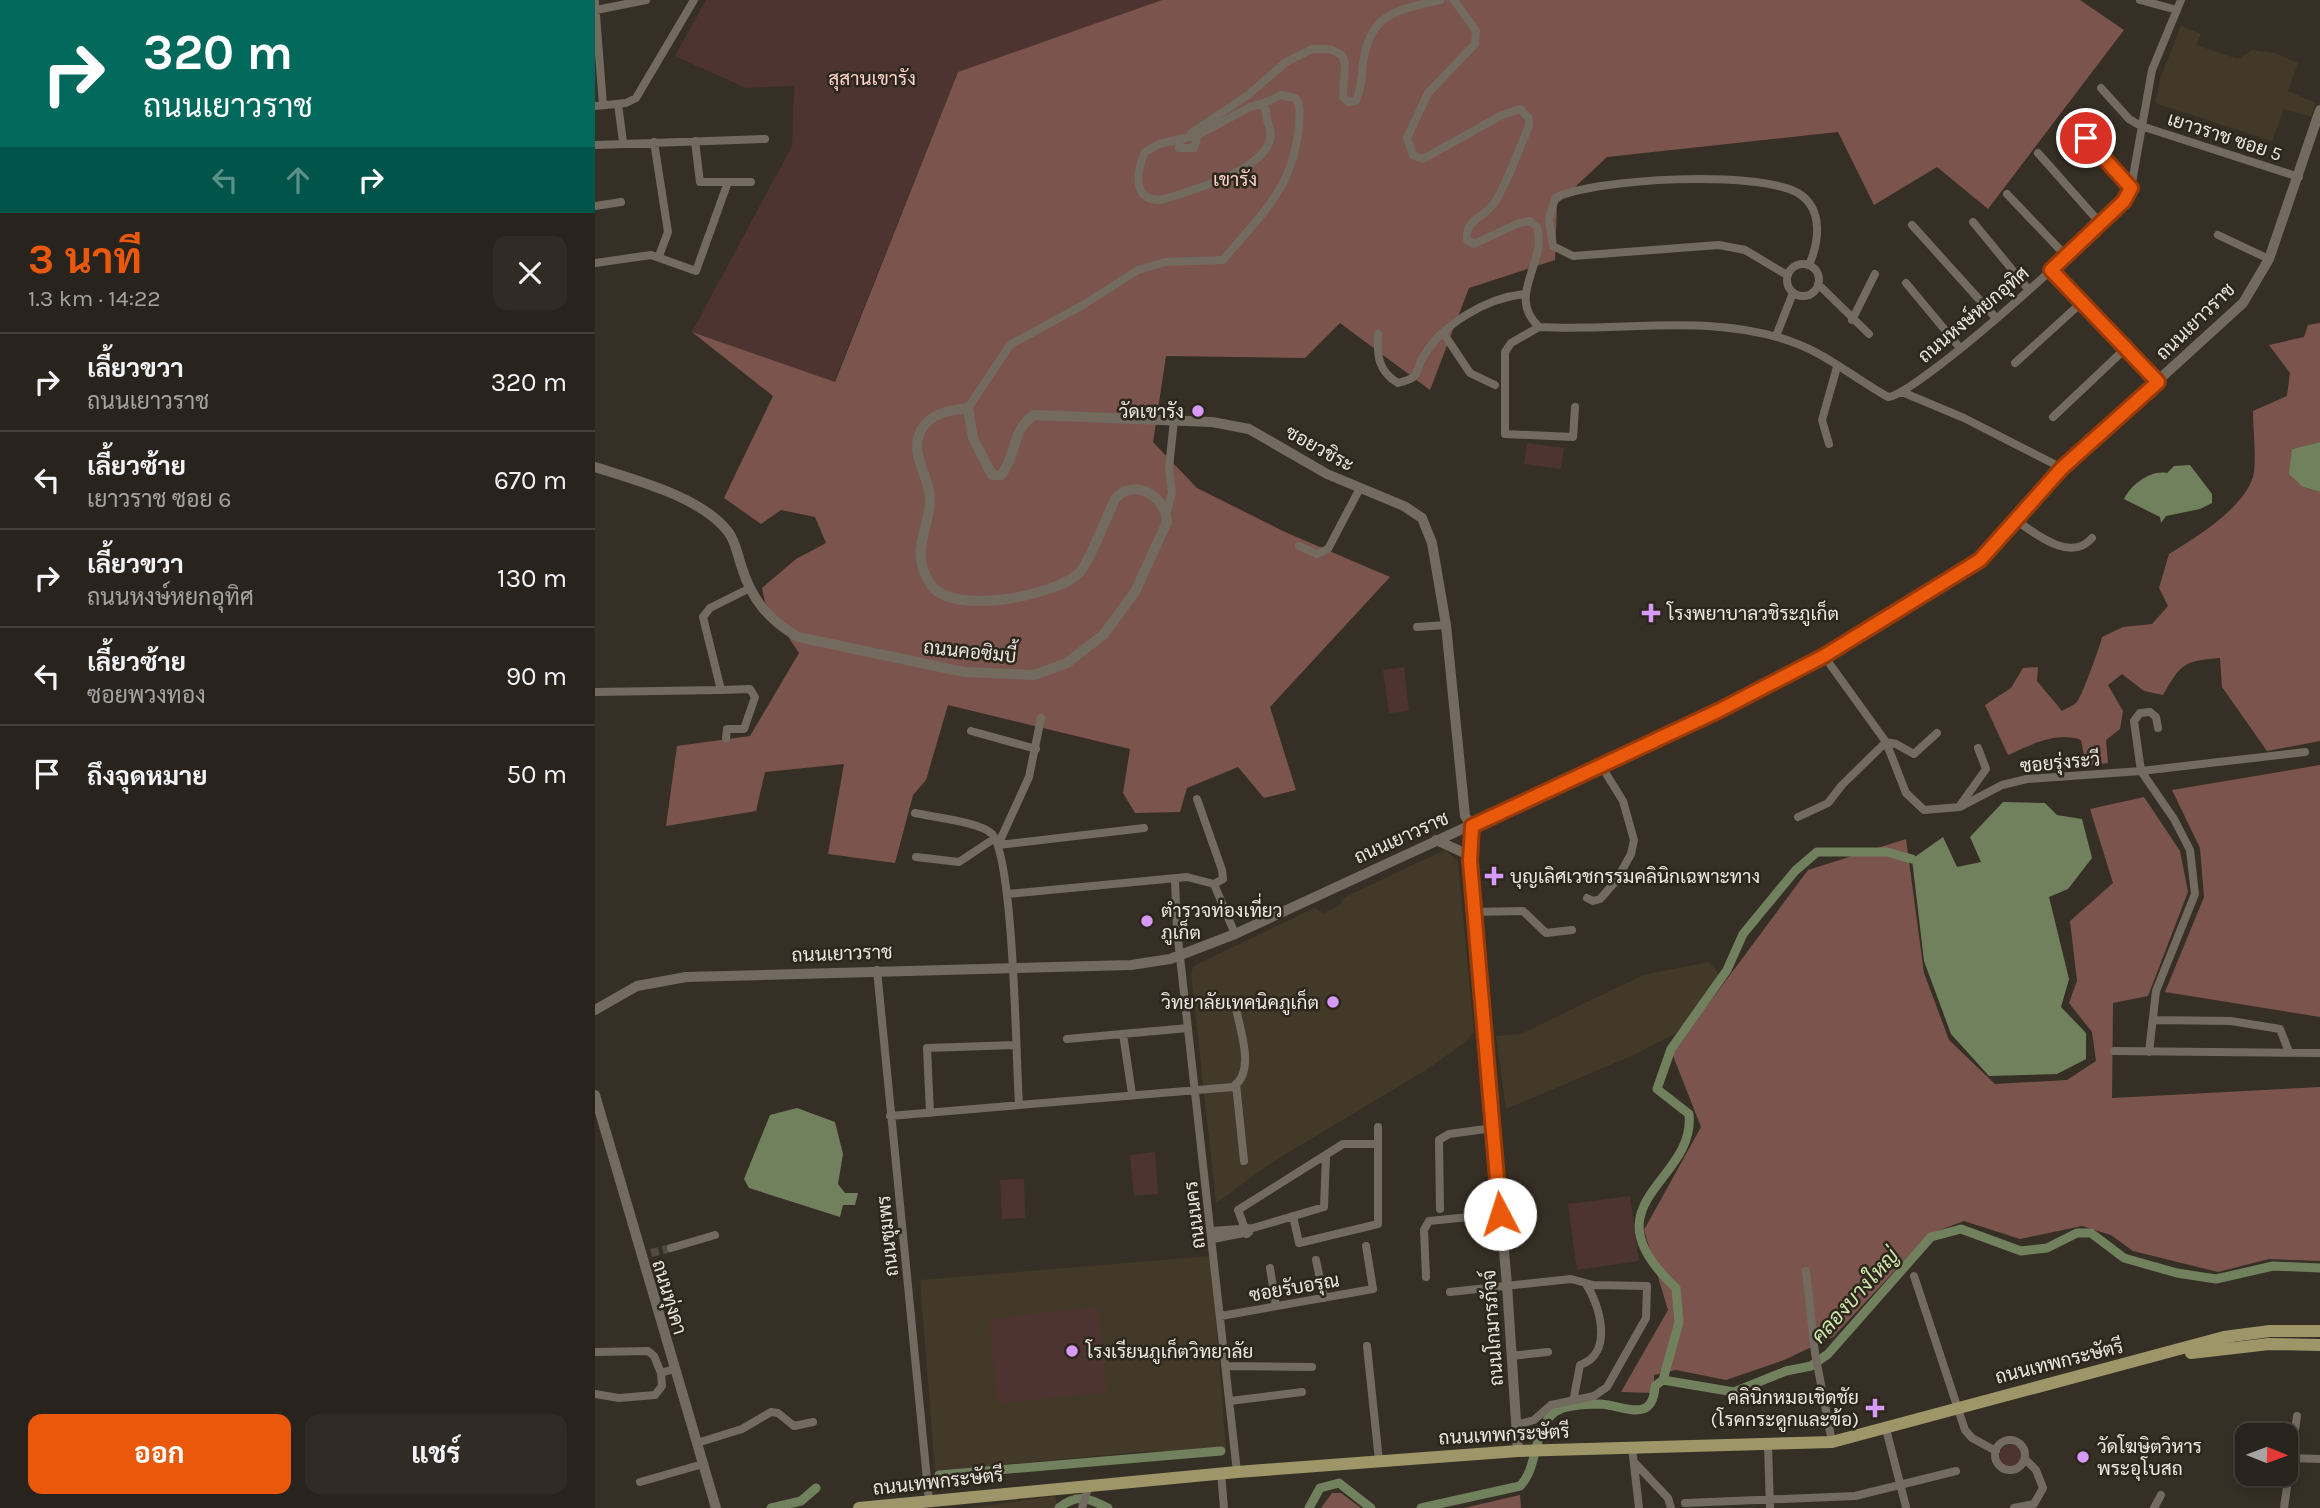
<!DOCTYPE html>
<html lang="th">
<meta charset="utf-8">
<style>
:root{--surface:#28231c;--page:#302b25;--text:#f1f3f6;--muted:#a5a4a3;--line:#44403b;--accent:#ea580c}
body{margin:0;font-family:Karla,Sarabun,sans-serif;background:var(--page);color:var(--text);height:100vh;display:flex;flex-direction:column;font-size:26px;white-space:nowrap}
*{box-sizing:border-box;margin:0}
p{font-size:23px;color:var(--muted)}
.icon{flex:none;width:38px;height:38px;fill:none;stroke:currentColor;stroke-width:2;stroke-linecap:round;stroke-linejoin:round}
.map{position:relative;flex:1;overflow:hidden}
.panel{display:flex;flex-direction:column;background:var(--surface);width:595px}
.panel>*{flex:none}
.hud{background:#00695c;color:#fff;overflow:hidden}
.needle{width:46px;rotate:91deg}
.tools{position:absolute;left:1640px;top:1423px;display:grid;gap:14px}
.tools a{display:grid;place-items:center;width:63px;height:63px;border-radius:14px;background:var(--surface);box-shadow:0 4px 10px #0003,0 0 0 2px var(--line);font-size:35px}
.pin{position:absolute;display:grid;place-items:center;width:60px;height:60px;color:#fff;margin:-30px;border:4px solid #fff;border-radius:50%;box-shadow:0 2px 7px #0007}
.me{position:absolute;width:77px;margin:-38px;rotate:355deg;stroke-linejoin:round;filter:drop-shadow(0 0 5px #0008)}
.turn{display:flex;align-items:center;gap:24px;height:147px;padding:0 28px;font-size:32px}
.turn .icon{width:91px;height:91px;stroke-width:2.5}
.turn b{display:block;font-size:49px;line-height:60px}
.lanes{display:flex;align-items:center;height:66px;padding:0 28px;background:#0003;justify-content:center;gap:35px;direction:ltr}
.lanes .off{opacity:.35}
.round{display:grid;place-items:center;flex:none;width:74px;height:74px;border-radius:14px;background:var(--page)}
.head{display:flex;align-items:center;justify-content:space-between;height:119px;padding:0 28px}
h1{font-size:42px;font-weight:700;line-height:52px;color:var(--accent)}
.cta{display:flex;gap:14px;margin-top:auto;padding:14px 28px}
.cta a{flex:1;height:80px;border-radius:14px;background:var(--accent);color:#fff;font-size:28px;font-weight:700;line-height:80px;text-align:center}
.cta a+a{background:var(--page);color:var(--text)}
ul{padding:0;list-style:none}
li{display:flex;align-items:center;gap:21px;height:98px;padding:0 28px;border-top:2px solid var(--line)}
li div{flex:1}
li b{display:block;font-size:26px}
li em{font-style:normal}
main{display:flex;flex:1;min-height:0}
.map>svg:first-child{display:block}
</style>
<main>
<section class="panel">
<div class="hud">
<div class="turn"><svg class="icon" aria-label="right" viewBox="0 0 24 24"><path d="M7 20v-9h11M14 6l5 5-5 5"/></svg><div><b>320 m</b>ถนนเยาวราช</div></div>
<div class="lanes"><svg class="icon off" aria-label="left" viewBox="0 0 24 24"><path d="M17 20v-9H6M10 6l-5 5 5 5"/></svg><svg class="icon off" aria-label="ahead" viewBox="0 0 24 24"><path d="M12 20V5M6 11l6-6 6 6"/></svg><svg class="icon" aria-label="right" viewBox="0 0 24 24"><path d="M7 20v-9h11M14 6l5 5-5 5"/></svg></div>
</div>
<div class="head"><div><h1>3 นาที</h1><p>1.3 km · 14:22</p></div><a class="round"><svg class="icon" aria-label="close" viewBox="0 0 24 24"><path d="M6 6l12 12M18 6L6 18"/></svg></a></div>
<ul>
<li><svg class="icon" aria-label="right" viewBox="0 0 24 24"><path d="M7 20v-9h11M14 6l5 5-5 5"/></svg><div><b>เลี้ยวขวา</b><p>ถนนเยาวราช</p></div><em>320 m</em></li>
<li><svg class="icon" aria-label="left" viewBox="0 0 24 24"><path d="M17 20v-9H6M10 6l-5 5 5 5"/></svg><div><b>เลี้ยวซ้าย</b><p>เยาวราช ซอย 6</p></div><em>670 m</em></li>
<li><svg class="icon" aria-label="right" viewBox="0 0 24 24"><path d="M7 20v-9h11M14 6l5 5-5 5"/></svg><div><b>เลี้ยวขวา</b><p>ถนนหงษ์หยกอุทิศ</p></div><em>130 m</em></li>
<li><svg class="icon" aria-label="left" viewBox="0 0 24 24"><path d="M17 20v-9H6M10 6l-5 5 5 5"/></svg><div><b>เลี้ยวซ้าย</b><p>ซอยพวงทอง</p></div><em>90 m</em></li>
<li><svg class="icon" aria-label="arrive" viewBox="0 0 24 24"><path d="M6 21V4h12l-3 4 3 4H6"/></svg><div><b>ถึงจุดหมาย</b></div><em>50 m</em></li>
</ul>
<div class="cta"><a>ออก</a><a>แชร์</a></div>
</section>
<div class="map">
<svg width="1725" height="1508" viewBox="0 0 1725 1508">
<rect width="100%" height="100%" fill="#362f25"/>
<path fill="#433929" d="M1586,26L1606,34L1601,45L1643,59L1657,50L1680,53L1703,63L1693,91L1721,103L1716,117L1689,109L1677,141L1560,103L1566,76Z
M850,850L863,862L879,1032L868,1044L831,1070L679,1161L621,1203L596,972L599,966L719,908L728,913L744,906L750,897Z
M1114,962L1126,976L1087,1030L1041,1054L911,1109L901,1036L926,1034L1048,975Z
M616,1256L631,1449L544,1452L340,1471L325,1280Z
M460,1496L463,1508H375Z"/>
<path fill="#4e3430" d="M111,0H567L363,72L239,382L97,332L197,146L199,86L151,88L80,56Z
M932,443L969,448L966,469L929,464Z
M809,667L814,711L794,713L788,670Z
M560,1152L563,1194L539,1196L535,1155Z
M429,1179L430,1218L407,1219L405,1180Z
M1035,1196L1044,1261L982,1270L973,1204Z
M503,1307L512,1392L403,1404L394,1319Z
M1405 1456a11 11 0 1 1 22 0a11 11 0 1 1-22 0Z"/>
<path fill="#7c544e" d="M567,0H1485L1529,30L1393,209L1342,167L1279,205L1243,132L1012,157L962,204L960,260L874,288L835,390L745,323L710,358L571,356L558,442L602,488L690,532L795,577L675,707L701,790L669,798L643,767L592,788L585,812L540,813L528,793L535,749L353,705L331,780L318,795L300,863L233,854L249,764L170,772L161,811L71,826L82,746L155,736L204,653L170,602L167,588L201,559L231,543L220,517L186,510L166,524L129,498L178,396L97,332L240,382L363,72Z
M1725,323V442L1697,449L1708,487L1725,492V741L1672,751L1627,687L1625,658C1589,661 1586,663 1568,695L1549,691L1527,674L1513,685L1528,711L1525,729L1511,740L1513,763L1491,766L1486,740C1461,731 1436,745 1413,755L1390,705L1416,688L1428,668L1443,667L1442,681L1467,711C1471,708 1478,706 1482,702C1486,698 1506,644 1507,637L1528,627L1557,624L1573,606L1564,588L1574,554C1600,538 1648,509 1658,477C1662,462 1658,429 1658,411L1692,396L1695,373L1674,345L1709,337L1713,325Z
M1725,765V1017L1570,992L1609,897L1605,848L1577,790Z
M1549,797L1585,851L1593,892L1553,996L1518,1003L1517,1098L1725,1087V1261L1674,1259L1623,1272L1538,1251L1516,1235L1487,1226L1425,1239L1369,1221L1334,1234L1238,1337L1189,1360L1131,1380L1081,1370L1059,1375V1393L1026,1392L1073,1310L1049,1230L1106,1127L1077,1053L1213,870L1311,839L1329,973L1354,1040L1400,1084L1472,1080L1501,1061L1497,1032L1474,1003L1482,981L1475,921L1518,883L1495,809Z
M737,1493H746L766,1508H726Z
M925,1495L926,1508H869Z"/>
<path fill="#71815e" d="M1725,442V492L1708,487L1694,474L1697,449Z
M1595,465L1617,494V503L1605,509L1571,516L1566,523L1565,517L1529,499C1536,485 1555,470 1572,473L1579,466Z
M1408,802L1450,803L1462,815L1487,819L1497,858L1473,889L1454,897L1474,979L1466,1007L1491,1033V1059L1462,1074L1394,1076L1356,1034L1329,961L1317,859L1348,837L1362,867L1386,862L1375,837Z
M202,1108L240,1122L248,1154L243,1184L250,1193H263L260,1205H248L245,1217L154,1188L149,1179L175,1115Z"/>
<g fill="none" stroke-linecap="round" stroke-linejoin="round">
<path stroke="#71815e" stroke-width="9" d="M1068,1380L1084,1322L1081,1288C988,1202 1101,1183 1094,1114L1062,1089L1076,1049L1132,970L1148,934L1200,871L1222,852H1292L1317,859
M344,1475L626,1451
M176,1508L206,1501L221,1488
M464,1508C482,1493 494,1498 513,1508
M714,1508L725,1488L744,1483L776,1508
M826,1508L925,1486C946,1465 936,1419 968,1408C978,1405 995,1404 1006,1404C1030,1406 1058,1424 1060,1386L1068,1380L1139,1392L1191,1371L1216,1366L1233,1354L1336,1237L1366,1229L1426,1251L1452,1248L1482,1233H1496L1529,1258L1582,1273L1621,1279L1678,1266L1725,1268"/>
<path stroke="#514b41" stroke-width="8" stroke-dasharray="8 4" stroke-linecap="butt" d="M56,1253L76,1248"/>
<path stroke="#736b60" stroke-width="8" d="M859,0L881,31L880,44L833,93L812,138L818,155L828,159L907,115L925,109L934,118V126C923,151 914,179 900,202C890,218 870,218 872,240L879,244L924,223L935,221L942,227C953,263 910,295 944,327C1029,332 1119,312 1200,343C1233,355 1262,380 1293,397C1321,396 1519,219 1536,188L1557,70L1586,0
M1545,0L1582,10
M0,2L8,105
M1,10L51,0
M1506,88L1534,119L1546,126L1704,177
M23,104L28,142
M0,106L31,103L41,98L99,0
M1476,121L1536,188
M596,133L653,95L691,62L717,49H735L747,55L750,63L748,97L753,102L761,101C766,89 767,76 768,63C775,13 802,10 845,0
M585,139L584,148H599L604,131
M100,141L105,182H156
M59,142L73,232L64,256
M0,145L170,139
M1443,153L1506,224
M1412,194L1471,256
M0,206L26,202
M1378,222L1433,289
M1317,225L1400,317
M1623,235L1674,259
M0,263L56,255L101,271L133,182
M1192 280a16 16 0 1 1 32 0a16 16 0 1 1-32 0Z
M1456,270L1563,381
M1192,275L1150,250L1124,245L978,256L958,246L954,219L960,198C1001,178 1163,170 1203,193C1229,209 1224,242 1214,265
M1311,283L1365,348
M1223,284L1274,334
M1257,320L1280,274
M944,327L916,343L910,352V434L978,437L980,407
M783,334C782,356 783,371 803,383C825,377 819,375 827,359C846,324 892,298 929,294
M849,334L875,373L900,385
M1181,336L1198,293
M1420,363L1486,303
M1307,392L1369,418L1467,468
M373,408L415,345L488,305L543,270L570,262L628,260C667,213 699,188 704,124C704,114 707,106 700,98L685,95C676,101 667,104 655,107L603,135L564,144L550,152C542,170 536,201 566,200C595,191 693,165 673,123C670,115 674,109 665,105
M1458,417L1531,348
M1234,444L1227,420L1242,367
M572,511L577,493L574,468L579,420
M1422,521C1441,534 1476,563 1497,538
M704,546L722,554L733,549L764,490
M822,627L851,625
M1229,656L1291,742L1311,793L1329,810L1365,807L1407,785L1432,779L1546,771L1710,752
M126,690L155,689L160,697L149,729H132L131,738
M0,692L126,690L108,617L115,608L155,588
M376,731L441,749
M602,799L627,870L628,879L619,884L640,934
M1366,804L1391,769L1383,748
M320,813C337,817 386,822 397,834C419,859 421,1060 424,1105
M1203,817L1233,803L1247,785L1291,742L1301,744L1319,754L1342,733
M403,845L549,828
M403,845L434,777L446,718
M321,857L364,862L400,838
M580,880L582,930L642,1472
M413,894L592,877L619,884
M992,898L998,901L1005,899L1021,881L1036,854L1039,840L1028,801L1005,764
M880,912L928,911L951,933L977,930
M282,970L334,1500
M1558,1020L1636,1021L1685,1029L1694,1052
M528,1034L537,1094
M472,1039L593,1028
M1519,1051L1725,1053
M1554,1052L1561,991L1600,894L1595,850L1579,819L1546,771L1539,721L1545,713L1555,712L1561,717L1563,728
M641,1084L649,1161
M335,1113L332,1048L420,1045
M295,1116L638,1087C661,1071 645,1031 641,1008
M845,1209L844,1140L854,1134L898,1128
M698,1216L704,1243L783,1224V1127
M617,1231L658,1228L729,1207L731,1156
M652,1234L643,1210L748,1144H782
M618,1239L654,1232
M76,1248L120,1235
M721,1260L729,1298
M675,1268L681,1306
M1211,1271L1220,1353L1237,1442
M1319,1276L1370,1430L1377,1438L1401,1451
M831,1277L829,1230L834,1221L905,1214
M855,1292L976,1279L998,1285L1052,1286L1051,1318L1012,1387L999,1396L956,1405L939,1420L921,1425
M626,1316L778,1289L771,1246
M772,1346L784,1461
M0,1352L53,1351L59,1356L66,1373L79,1369
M916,1356L953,1352
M632,1366L717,1367
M0,1394L24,1398L60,1395L67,1386L66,1373
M979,1397L985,1365C1019,1354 1005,1305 991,1284
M635,1401L707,1392
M1291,1429L1311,1507
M1400 1455a15 15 0 1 1 30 0a15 15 0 1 1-30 0Z
M102,1443L147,1429L176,1412L183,1413L199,1426L218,1422
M1173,1445L1175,1508
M1037,1447L1044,1508
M1696,1458L1725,1459
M1040,1463L1073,1498L1076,1508
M626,1473L629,1508
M45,1482L108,1464
M1090,1503L1260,1496L1361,1471
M487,1508L494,1485
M1419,1508L1439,1504L1448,1488L1441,1470L1430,1459
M1559,1508L1566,1495
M1689,1508L1702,1416"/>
<path stroke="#736b60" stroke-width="10" d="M0,467C40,480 108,497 134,533C141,543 143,557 147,568C157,600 174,620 203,637L369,672L439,675L472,663L509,634L540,592L572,522C571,496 539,477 520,499C513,514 492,568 482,575C456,596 358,616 336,585C311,549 340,523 334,491C330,470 315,452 326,430C335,413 356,410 373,408L378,438L397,475H406C422,456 416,430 439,415L617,422L654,429L732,474L809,506L827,518L837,543L851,625L870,816L877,826L875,861L912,1285L923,1451"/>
<path stroke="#736b60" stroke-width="10" d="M841,840L876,856
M0,1010L42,986L91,977L536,965L575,959L640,934L1103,720L1229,656L1385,560L1467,468L1648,303L1674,259L1725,110
M0,1095L121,1508"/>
<path stroke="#9e9668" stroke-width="12" d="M1596,1353L1674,1344L1725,1345
M264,1508L642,1472L923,1451L1237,1442L1629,1337L1675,1331H1725"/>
</g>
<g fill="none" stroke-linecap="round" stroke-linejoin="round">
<defs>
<path id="route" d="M905,1214L875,861L877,826L1123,711L1229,656L1385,560L1467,468L1563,382L1456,270L1529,201L1536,188L1491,138"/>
</defs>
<use href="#route" stroke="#983908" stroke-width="18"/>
<use href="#route" stroke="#ea580c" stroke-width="12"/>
</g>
<g fill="#d89af8" stroke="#2c261c" stroke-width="2.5">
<circle cx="603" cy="411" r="7"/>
<path d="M1052.5 602.5h7v7h7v7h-7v7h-7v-7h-7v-7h7z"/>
<path d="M895.5 865.5h7v7h7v7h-7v7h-7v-7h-7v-7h7z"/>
<circle cx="552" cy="921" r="7"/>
<circle cx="738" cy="1002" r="7"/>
<circle cx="477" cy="1351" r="7"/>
<path d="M1276.5 1397.5h7v7h7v7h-7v7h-7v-7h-7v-7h7z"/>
<circle cx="1488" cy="1457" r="7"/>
</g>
<g text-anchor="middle" stroke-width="5" stroke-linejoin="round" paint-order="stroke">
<g font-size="19" fill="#fed2cb" stroke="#2c261c">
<text x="277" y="85">สุสานเขารัง</text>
<text x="640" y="186">เขารัง</text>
</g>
<g font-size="19" fill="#ece8e1" stroke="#2c261c">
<text transform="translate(1630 136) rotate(18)" y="7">เยาวราช ซอย 5</text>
<text transform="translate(1378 314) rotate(-40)" y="7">ถนนหงษ์หยกอุทิศ</text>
<text transform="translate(1600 321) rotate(-44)" y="7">ถนนเยาวราช</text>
<text transform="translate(725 448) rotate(29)" y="7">ซอยวชิระ</text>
<text transform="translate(375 651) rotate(6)" y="7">ถนนคอซิมบี้</text>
<text transform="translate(1465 762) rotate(-5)" y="7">ซอยรุ่งระวี</text>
<text transform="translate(806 837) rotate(-24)" y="7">ถนนเยาวราช</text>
<text transform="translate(247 953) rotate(-2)" y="7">ถนนเยาวราช</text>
<text transform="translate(599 1215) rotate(-97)" y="7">ถนนนคร</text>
<text transform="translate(292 1236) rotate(-96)" y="7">ถนนชุมพร</text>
<text transform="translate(699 1287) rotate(-10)" y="7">ซอยรับอรุณ</text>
<text transform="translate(75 1297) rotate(73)" y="7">ถนนทุ่งคา</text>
<text transform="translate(897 1328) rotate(-94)" y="7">ถนนโกมารภัจจ์</text>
<text transform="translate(1464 1361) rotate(-14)" y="7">ถนนเทพกระษัตรี</text>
<text transform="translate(909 1434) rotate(-3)" y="7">ถนนเทพกระษัตรี</text>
<text transform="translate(343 1481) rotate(-6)" y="7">ถนนเทพกระษัตรี</text>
</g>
<g font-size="19" fill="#ece8e1" stroke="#2c261c" text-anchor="start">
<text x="589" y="418" text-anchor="end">วัดเขารัง</text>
<text x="1072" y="620">โรงพยาบาลวชิระภูเก็ต</text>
<text x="915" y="883">บุญเลิศเวชกรรมคลินิกเฉพาะทาง</text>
<text x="566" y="917">ตำรวจท่องเที่ยว<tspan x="566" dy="22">ภูเก็ต</tspan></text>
<text x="724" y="1009" text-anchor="end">วิทยาลัยเทคนิคภูเก็ต</text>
<text x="491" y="1358">โรงเรียนภูเก็ตวิทยาลัย</text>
<text x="1264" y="1404" text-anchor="end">คลินิกหมอเชิดชัย<tspan x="1264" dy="22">(โรคกระดูกและข้อ)</tspan></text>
<text x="1502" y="1453">วัดโฆษิตวิหาร<tspan x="1502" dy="22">พระอุโบสถ</tspan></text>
</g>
<g font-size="21" font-style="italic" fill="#cfeaad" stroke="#2c261c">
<text transform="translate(1260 1296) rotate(-48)" y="7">คลองบางใหญ่</text>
</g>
</g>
</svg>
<div class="tools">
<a><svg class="needle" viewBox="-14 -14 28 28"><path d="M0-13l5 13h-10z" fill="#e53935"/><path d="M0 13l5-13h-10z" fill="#a5a4a3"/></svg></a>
</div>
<div class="pin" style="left:1491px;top:138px;background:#d93025"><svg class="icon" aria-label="arrive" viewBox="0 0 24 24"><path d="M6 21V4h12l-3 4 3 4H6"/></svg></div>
<svg class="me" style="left:905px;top:1214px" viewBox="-20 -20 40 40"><circle r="19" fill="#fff"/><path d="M0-13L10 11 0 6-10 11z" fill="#ea580c"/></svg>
</div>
</main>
